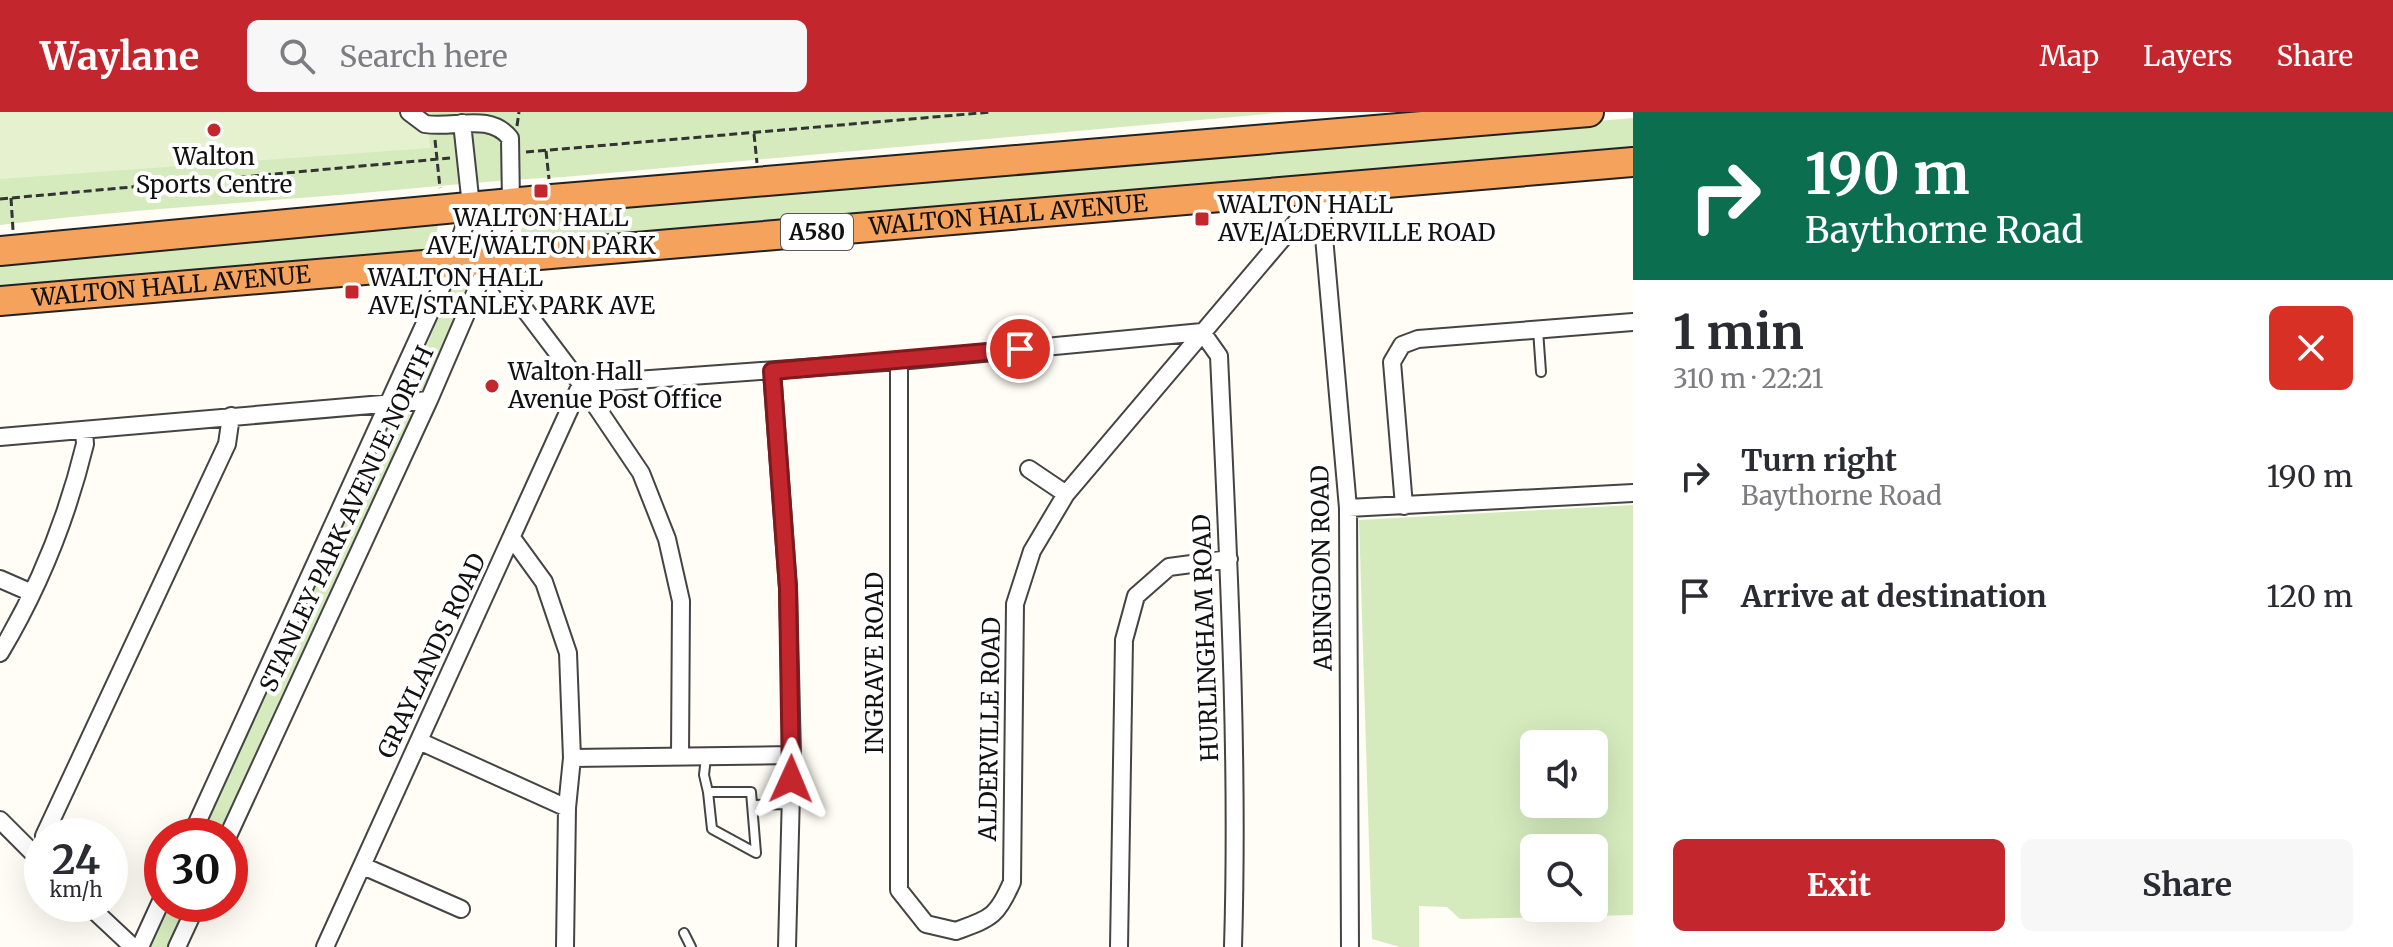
<!DOCTYPE html>
<meta charset="utf-8">
<style>
:root{--surface:#fff;--page:#f7f7f7;--text:#2b2b33;--muted:#7c7c81;--accent:#c4262e}
body{margin:0;font-family:Merriweather,serif;background:var(--page);color:var(--text);height:100vh;display:flex;flex-direction:column;font-size:30px;white-space:nowrap}
*{box-sizing:border-box;margin:0}
p{font-size:26px;color:var(--muted)}
.icon{flex:none;width:44px;height:44px;fill:none;stroke:currentColor;stroke-width:2;stroke-linecap:round;stroke-linejoin:round}
.map{position:relative;flex:1;overflow:hidden}
.details{display:flex;flex-direction:column;background:var(--surface);width:760px}
.details>*{flex:none}
.top-card{background:#0b6e4f;color:#fff;overflow:hidden}
.tools{position:absolute;left:1520px;top:618px;display:grid;gap:16px}
.tools a{display:grid;place-items:center;width:88px;height:88px;border-radius:12px;background:var(--surface);box-shadow:0 8px 32px #0002;font-size:40px}
.speed{position:absolute;left:24px;top:706px;display:flex;gap:16px;font-size:40px;font-weight:700;text-align:center}
.speed>*{display:grid;place-content:center;width:104px;height:104px;border-radius:50%;background:var(--surface);box-shadow:0 8px 32px #0002;line-height:1}
.speed small{font-size:20px;font-weight:400}
.speed .limit{border:12px solid #d22;background:#fff;color:#111}
.pin{position:absolute;display:grid;place-items:center;width:68px;height:68px;color:#fff;margin:-34px;border:4px solid #fff;border-radius:50%;box-shadow:0 2px 8px #0007}
.me{position:absolute;width:88px;margin:-44px;rotate:1deg;stroke-linejoin:round;filter:drop-shadow(0 0 6px #0008)}
.turn{display:flex;align-items:center;gap:28px;height:168px;padding:0 40px;font-size:36px}
.turn .icon{width:104px;height:104px;stroke-width:2.5}
.turn b{display:block;font-size:56px;line-height:68px}
.round{display:grid;place-items:center;flex:none;width:84px;height:84px;border-radius:12px;background:var(--page)}
.head{display:flex;align-items:center;justify-content:space-between;height:136px;padding:0 40px}
h1{font-size:48px;font-weight:700;line-height:60px}
.button{display:flex;gap:16px;margin-top:auto;padding:16px 40px}
.button a{flex:1;height:92px;border-radius:12px;background:var(--accent);color:#fff;font-size:32px;font-weight:700;line-height:92px;text-align:center}
.button a+a{background:var(--page);color:var(--text)}
ul{padding:0;list-style:none}
li{display:flex;align-items:center;gap:24px;height:120px;padding:0 40px}
li div{flex:1}
li b{display:block;font-size:30px}
li em{font-style:normal}
header{display:flex;align-items:center;gap:48px;box-sizing:border-box;height:112px;padding:0 40px;background:var(--accent);color:#fff}
header strong{font-size:38px}
nav{display:flex;gap:44px;margin-inline-start:auto;font-size:28px}
.search{width:560px;height:72px;background:var(--page);display:flex;align-items:center;gap:20px;box-sizing:border-box;padding:0 28px;border-radius:12px;color:var(--muted);font-size:30px}
main{display:flex;flex:1;min-height:0}
.map>svg:first-child{display:block}
</style>
<header>
<strong>Waylane</strong>
<div class="search"><svg class="icon" aria-label="search" viewBox="0 0 24 24"><circle cx="10" cy="10" r="6"/><path d="M15 15l6 6"/></svg>Search here</div>
<nav><a>Map</a><a>Layers</a><a>Share</a></nav>
</header>
<main>
<div class="map">
<svg width="1633" height="835" viewBox="0 0 1633 835">
<rect width="100%" height="100%" fill="#fffdf5"/>
<path fill="#d5ebbd" fill-rule="evenodd" d="M0,0H1288L564,65C489,68 414,77 339,83C226,92 113,99 0,113Z
M1633,6V34L831,106L518,130L526,100Z
M439,107L433,142L0,177V145Z
M470,171L425,281H406L453,172Z
M414,302L220,724H199L393,303Z
M1633,393V803L1460,807L1447,795L1419,794V835H1400L1372,827L1359,408ZM1534,632H1594V692H1534ZM1594,736V796H1534V736Z
M168,792H189L169,835H148Z"/>
<path fill="#e6f2cf" d="M0,0H427L430,36L0,67Z"/>
<g fill="none" stroke-linecap="round" stroke-linejoin="round">
<defs>
<path id="lane" d="M1538,218L1541,260
M706,645L704,663L708,680H751L756,741L712,717L708,680
M752,693L790,692
M684,821L691,835"/>
<path id="street" d="M1321,91L1348,396L1350,835
M488,149L581,272L641,361L667,427L681,489L680,645
M899,249V778L926,812L956,819
M772,259L788,476L792,643L787,835
M0,325L429,288
M1029,357L1066,382
M1404,394L1392,250L1402,233L1418,227L1633,210
M1348,396L1633,381
M512,426L544,470L568,541L572,646L567,696L565,835
M0,467L32,481
M0,541C39,476 67,406 85,332L84,318
M419,629L567,696
M572,646L792,643
M0,708L42,750
M44,724L227,332L231,304
M191,724L452,152L471,94L462,11
M228,724L429,288L507,107L511,91L510,26C489,0 454,17 425,12L409,0
M363,754L461,797
M87,792L133,835
M956,819C991,806 997,805 1012,770L1015,492L1032,439L1066,382L1299,107L1321,100
M140,835L162,787
M177,835L197,792
M325,835L581,272L899,249L1202,220L1219,244C1228,441 1239,638 1233,835
M1119,835L1124,528L1136,484L1169,455L1229,447"/>
<g id="highway">
<path d="M0,139L552,87L1589,0"/>
<path id="s1" d="M0,189L1633,50"/>
</g>
</defs>
<use href="#lane" stroke="#444" stroke-width="12"/>
<use href="#street" stroke="#444" stroke-width="20"/>
<use href="#highway" stroke="#222" stroke-width="32"/>
<path stroke="#333" stroke-width="3" stroke-dasharray="8 4" stroke-linecap="butt" d="M517,14L519,0
M754,22L757,51
M435,28L440,76
M546,39L549,67
M526,40L992,0
M11,86L13,118
M0,87L450,46"/>
<use href="#lane" stroke="#fff" stroke-width="8"/>
<use href="#street" stroke="#fff" stroke-width="16"/>
<use href="#highway" stroke="#f5a25d" stroke-width="28"/>
</g>
<g fill="none" stroke-linecap="round" stroke-linejoin="round">
<defs>
<path id="route" d="M791,667L788,476L772,259L1020,237"/>
</defs>
<use href="#route" stroke="#7f191e" stroke-width="20"/>
<use href="#route" stroke="#c4262e" stroke-width="14"/>
</g>
<g fill="#c4262e" stroke="#fff" stroke-width="3">
<circle cx="214" cy="18" r="8"/>
<rect x="533" y="71" width="16" height="16" rx="4"/>
<rect x="1194" y="99" width="16" height="16" rx="4"/>
<rect x="344" y="172" width="16" height="16" rx="4"/>
<circle cx="492" cy="274" r="8"/>
</g>
<g text-anchor="middle" stroke-width="8" stroke-linejoin="round" paint-order="stroke">
<rect fill="#fff" stroke="#585858" stroke-width="2" x="781" y="102" width="72" height="36" rx="6"/>
<g font-size="22" font-weight="bold" fill="#111">
<text x="817" y="128">A580</text>
</g>
<g font-size="24" fill="#111" stroke="#fff" text-anchor="start">
<text x="214" y="53" text-anchor="middle">Walton<tspan x="214" dy="28">Sports Centre</tspan></text>
<text x="1218" y="101">WALTON HALL<tspan x="1218" dy="28">AVE/ALDERVILLE ROAD</tspan></text>
<text x="541" y="114" text-anchor="middle">WALTON HALL<tspan x="541" dy="28">AVE/WALTON PARK</tspan></text>
<text x="368" y="174">WALTON HALL<tspan x="368" dy="28">AVE/STANLEY PARK AVE</tspan></text>
<text x="508" y="268">Walton Hall<tspan x="508" dy="28">Avenue Post Office</tspan></text>
</g>
<g font-size="24" fill="#111" stroke="#fff">
<text dy="8" stroke="none"><textPath href="#s1" startOffset="1012">WALTON HALL AVENUE</textPath></text>
<text dy="8" stroke="none"><textPath href="#s1" startOffset="172">WALTON HALL AVENUE</textPath></text>
<text transform="translate(347 407) rotate(-65)" y="8">STANLEY PARK AVENUE NORTH</text>
<text transform="translate(1322 456) rotate(-91)" y="8">ABINGDON ROAD</text>
<text transform="translate(1206 526) rotate(-92)" y="8">HURLINGHAM ROAD</text>
<text transform="translate(432 544) rotate(-65)" y="8">GRAYLANDS ROAD</text>
<text transform="translate(875 551) rotate(-90)" y="8">INGRAVE ROAD</text>
<text transform="translate(990 617) rotate(-89)" y="8">ALDERVILLE ROAD</text>
</g>
</g>
</svg>
<div class="tools">
<a><svg class="icon" aria-label="sound" viewBox="0 0 24 24"><path d="M4 9h4l5-4v14l-5-4H4zM17 9q2 3 0 6"/></svg></a>
<a><svg class="icon" aria-label="search" viewBox="0 0 24 24"><circle cx="10" cy="10" r="6"/><path d="M15 15l6 6"/></svg></a>
</div>
<div class="speed"><div>24<small>km/h</small></div><div class="limit">30</div></div>
<div class="pin" style="left:1020px;top:237px;background:#d93025"><svg class="icon" aria-label="arrive" viewBox="0 0 24 24"><path d="M6 21V4h12l-3 4 3 4H6"/></svg></div>
<svg class="me" style="left:791px;top:667px" viewBox="-20 -20 40 40"><path d="M0-17L14 15 0 8-14 15z" fill="#c4262e" stroke="#fff" stroke-width="4"/></svg>
</div>
<section class="details">
<div class="top-card">
<div class="turn"><svg class="icon" aria-label="right" viewBox="0 0 24 24"><path d="M7 20v-9h11M14 6l5 5-5 5"/></svg><div><b>190 m</b>Baythorne Road</div></div>
</div>
<div class="head"><div><h1>1 min</h1><p>310 m · 22:21</p></div><a class="round" style="background:#d93025;color:#fff"><svg class="icon" aria-label="close" viewBox="0 0 24 24"><path d="M6 6l12 12M18 6L6 18"/></svg></a></div>
<ul>
<li><svg class="icon" aria-label="right" viewBox="0 0 24 24"><path d="M7 20v-9h11M14 6l5 5-5 5"/></svg><div><b>Turn right</b><p>Baythorne Road</p></div><em>190 m</em></li>
<li><svg class="icon" aria-label="arrive" viewBox="0 0 24 24"><path d="M6 21V4h12l-3 4 3 4H6"/></svg><div><b>Arrive at destination</b></div><em>120 m</em></li>
</ul>
<div class="button"><a>Exit</a><a>Share</a></div>
</section>
</main>
